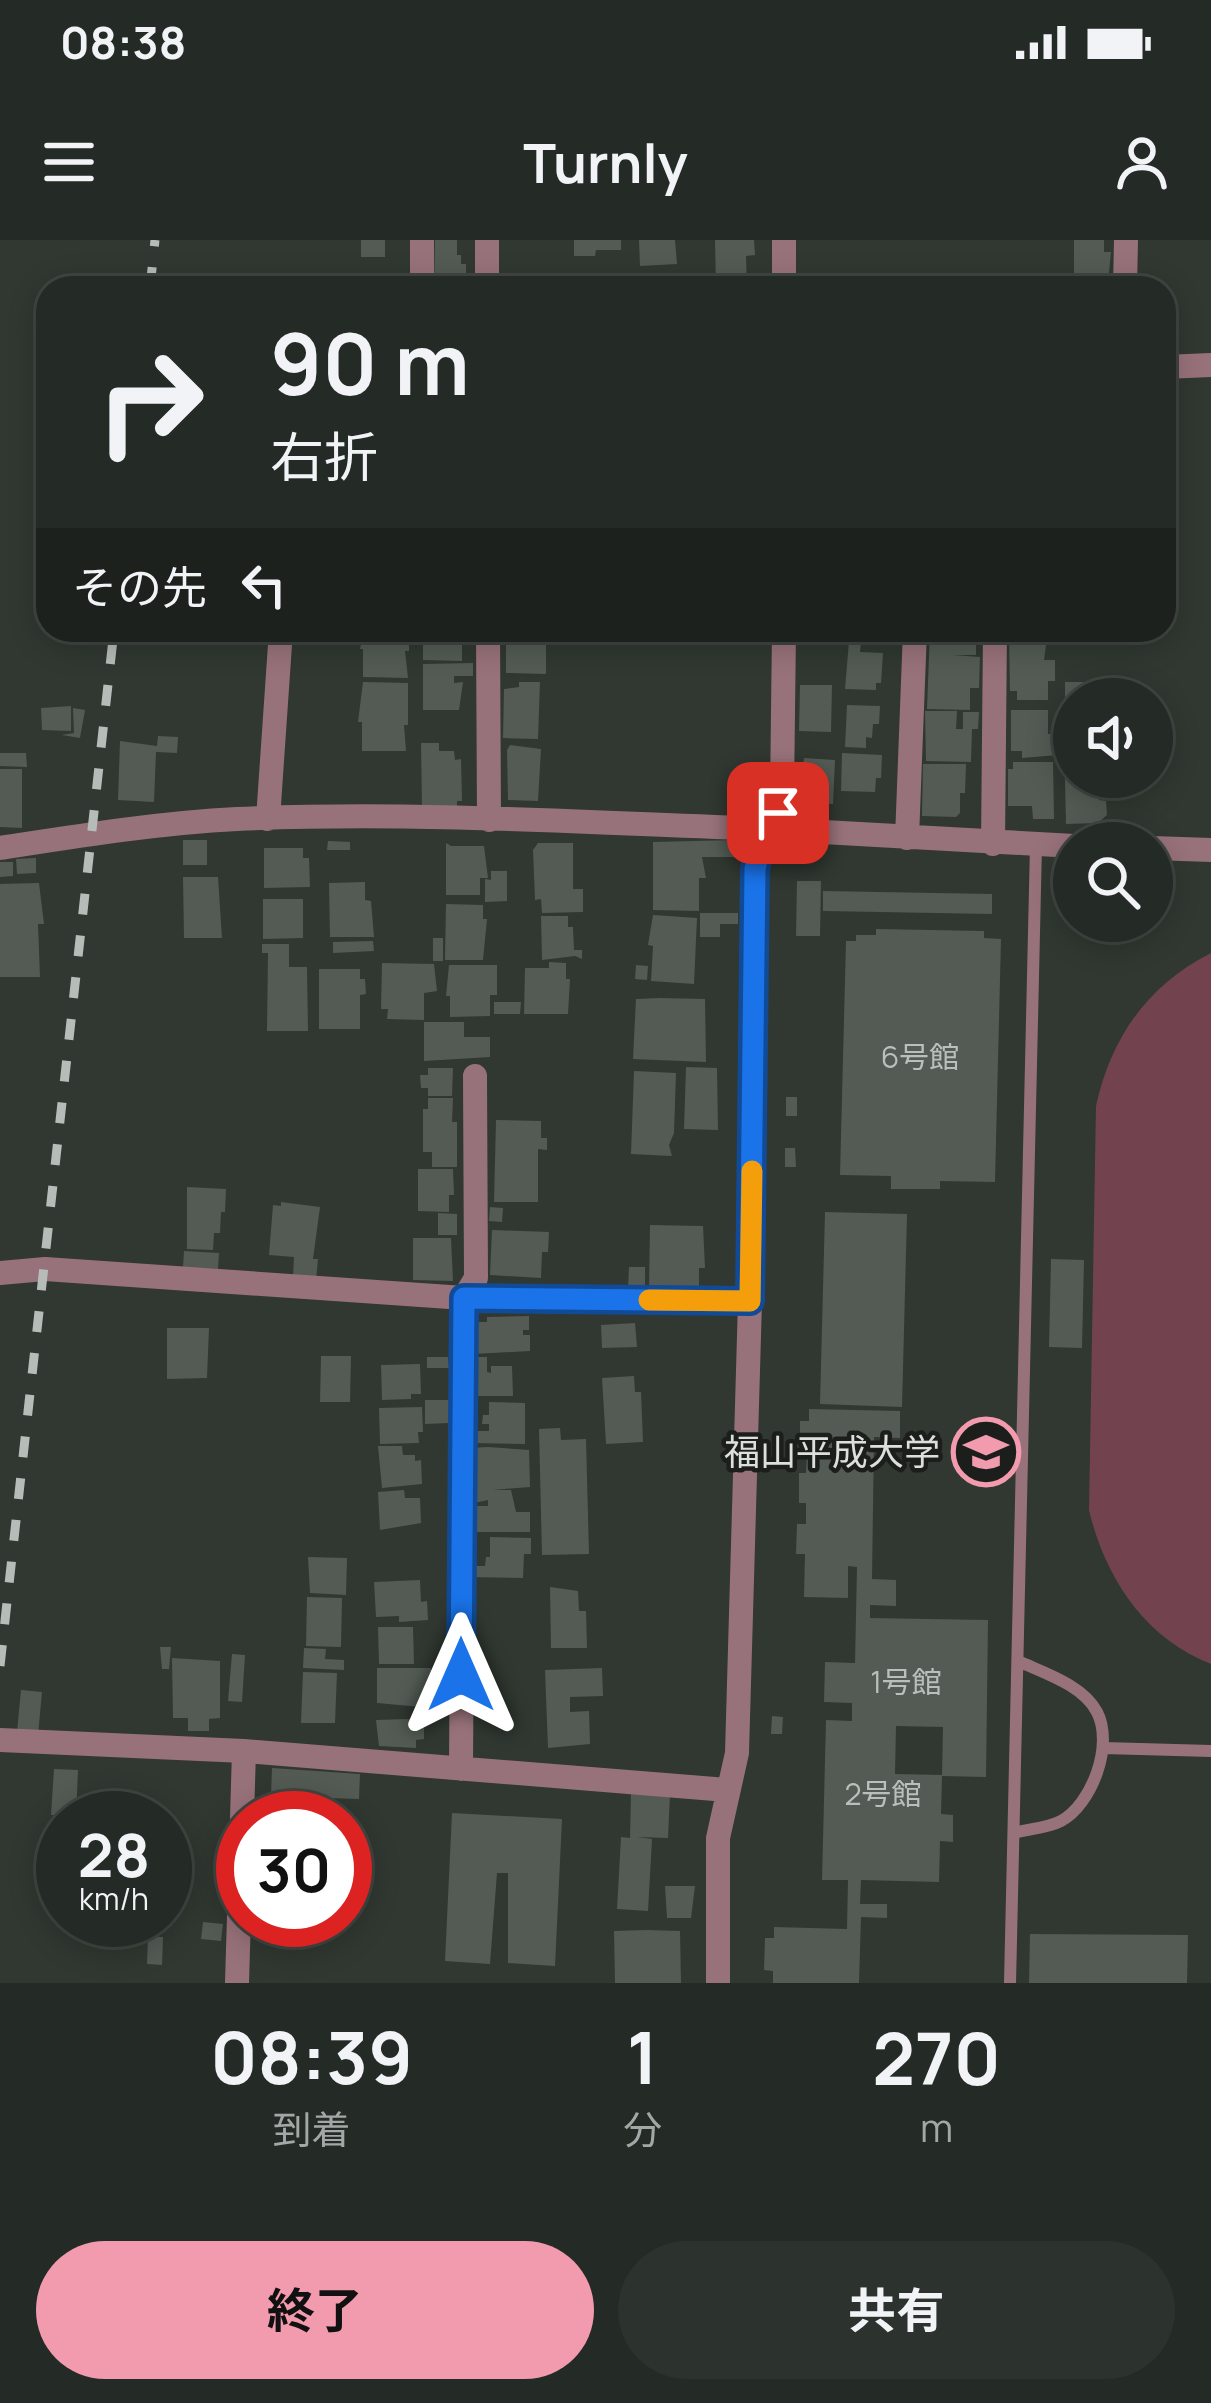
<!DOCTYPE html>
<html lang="ja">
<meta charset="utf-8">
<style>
:root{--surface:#242a25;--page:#2c322d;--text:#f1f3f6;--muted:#a3a7a7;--line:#414642;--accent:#f29aae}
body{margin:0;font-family:Manrope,"Noto Sans JP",sans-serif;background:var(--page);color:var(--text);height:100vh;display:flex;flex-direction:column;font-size:45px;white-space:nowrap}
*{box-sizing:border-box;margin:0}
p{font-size:39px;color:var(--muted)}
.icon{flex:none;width:66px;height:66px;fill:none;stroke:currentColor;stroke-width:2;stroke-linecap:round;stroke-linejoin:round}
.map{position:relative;height:1743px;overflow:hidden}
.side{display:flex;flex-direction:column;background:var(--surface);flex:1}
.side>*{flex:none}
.banner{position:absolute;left:36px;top:36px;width:1140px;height:366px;border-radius:36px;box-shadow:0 6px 30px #0003,0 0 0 3px var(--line);background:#242a25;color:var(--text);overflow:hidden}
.controls{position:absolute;left:1053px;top:438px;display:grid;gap:24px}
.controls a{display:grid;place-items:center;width:120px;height:120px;border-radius:50%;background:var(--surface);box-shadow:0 6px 30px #0003,0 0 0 3px var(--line);font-size:60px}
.speed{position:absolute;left:36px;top:1551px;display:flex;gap:24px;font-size:60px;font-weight:700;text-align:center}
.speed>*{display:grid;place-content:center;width:156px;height:156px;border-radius:50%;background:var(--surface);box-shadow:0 6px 30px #0003,0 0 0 3px var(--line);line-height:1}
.speed small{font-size:30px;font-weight:400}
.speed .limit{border:18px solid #d22;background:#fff;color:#111}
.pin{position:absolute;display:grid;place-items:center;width:102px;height:102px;color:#fff;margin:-51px;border-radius:24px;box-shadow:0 6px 18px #0006}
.me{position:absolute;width:132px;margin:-66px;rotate:0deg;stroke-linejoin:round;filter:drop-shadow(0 0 9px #0008)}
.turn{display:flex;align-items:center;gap:42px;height:252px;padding:0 36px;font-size:54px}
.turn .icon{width:156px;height:156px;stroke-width:2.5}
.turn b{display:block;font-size:84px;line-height:102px}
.then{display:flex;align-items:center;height:114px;padding:0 36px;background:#0003;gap:24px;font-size:45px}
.eta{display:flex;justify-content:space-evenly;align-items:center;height:204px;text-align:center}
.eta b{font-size:72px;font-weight:700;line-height:84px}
.button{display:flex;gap:24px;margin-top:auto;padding:24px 36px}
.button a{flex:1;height:138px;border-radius:72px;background:var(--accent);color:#111;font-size:48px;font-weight:700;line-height:138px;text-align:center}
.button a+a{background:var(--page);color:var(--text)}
.status{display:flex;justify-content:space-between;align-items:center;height:84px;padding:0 60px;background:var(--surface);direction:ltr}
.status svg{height:33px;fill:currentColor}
header{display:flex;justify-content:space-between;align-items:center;height:156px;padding:0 36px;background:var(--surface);font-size:54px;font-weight:700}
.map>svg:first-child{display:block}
</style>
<div class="status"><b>08:38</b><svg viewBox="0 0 49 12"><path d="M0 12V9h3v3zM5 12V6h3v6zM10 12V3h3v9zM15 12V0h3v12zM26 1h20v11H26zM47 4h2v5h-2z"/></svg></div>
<header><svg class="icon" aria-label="menu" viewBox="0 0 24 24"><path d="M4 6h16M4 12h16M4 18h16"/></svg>Turnly<svg class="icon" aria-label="person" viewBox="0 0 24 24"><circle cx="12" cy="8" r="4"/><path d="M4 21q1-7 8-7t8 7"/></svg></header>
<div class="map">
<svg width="1211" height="1743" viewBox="0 0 1211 1743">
<rect width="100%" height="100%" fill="#303831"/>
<path fill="#72434e" d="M1211,713V1424C1144,1398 1105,1337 1089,1270L1096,866C1111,797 1148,745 1211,713Z"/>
<path fill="#535b54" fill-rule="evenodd" d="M361,0H385V17H361Z
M435,0H457V15H461V24H466V48H434Z
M574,0H621V10H596L595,16H574Z
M639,0H675L677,24L640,26Z
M715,0H754L755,15L746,16L747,48H716Z
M1074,0H1104V12H1111L1108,43H1074Z
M383,36V48H360V37Z
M664,36H684V48H664Z
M39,360L48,361V379L39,378Z
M364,390H409V411H405L408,438L363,437V409H360Z
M423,390H462V421L423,420Z
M506,390H526V395L546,398V434L506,433Z
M930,390H976V415H953L980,417L979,448H970V470L927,469Z
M1014,390H1048L1044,420H1055V441H1048V460H1017V451H1010L1009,398H1014Z
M1067,390H1123V401L1067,400Z
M849,401L861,402L860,412L883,413L881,443H876V450L845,449Z
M473,423V436H454V443L463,442L459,470H423V424Z
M363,442L408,443V485H404L406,511H362V482H358Z
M519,442H540L538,499L503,498L504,449L519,447Z
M1065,442H1109V459H1074V491H1065Z
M800,445H832L831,492L799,491Z
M847,465L880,466L879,484H873L872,498L866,497V508L845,507Z
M71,466V491L42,490L41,468Z
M73,468L85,470L80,498L62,495L74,493Z
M1011,470H1048V494H1058V515L1022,518V511H1011Z
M925,471H957L956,489H963V472H979L978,489H972L971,522L926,521Z
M1064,495H1074V537H1099V560L1106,561L1107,575L1098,583L1066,584Z
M158,496L178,497L177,513L156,512L154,562L118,560L120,501L157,506Z
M421,503H439V511H454L455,520L461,519L462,561H457V567L422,568Z
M510,505L541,509L538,561L508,560L507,510Z
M0,513H26L27,527L0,526Z
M842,513L882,515L881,538H876L875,552L841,551Z
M804,518L835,520L833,564L799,562Z
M1013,522H1053L1054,579H1033L1032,566H1008V529H1013Z
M923,524H966L965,553H960V573L956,577L922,576Z
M0,529H22V588L0,587Z
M183,600H207V625H183Z
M736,600V617H702L706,638H699V671L653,670V602Z
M328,601L350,602V610H327Z
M446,603L451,606H484L488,638H480V655H446Z
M538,603H573V649H583V672L542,673L541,659L535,660L533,610Z
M264,608H303V618H309L310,647L264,648Z
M36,618V633L17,634L16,619Z
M0,622H13V636L0,637Z
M491,631H507V661L485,662V639L491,640Z
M183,637H218L222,698H184Z
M797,641H821L820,696H796Z
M365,642V660L371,661L374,697H330L329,643Z
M39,643L44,684H38L40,737H0V644Z
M1054,643H1069V657H1054Z
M823,651L992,654V674L823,671Z
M263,659H303V698L263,699Z
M446,664L483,665V679H487L483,720H445Z
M700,673H738V684H720V697H700Z
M653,675L697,678L694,744L651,741L653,706L648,705Z
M541,676H568V687H573L574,710H582V719L575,716L542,720Z
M876,689L984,691V698L1001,699L995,942L940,941V949H891V936L840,935L846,701H856V695H876Z
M433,698H443V721H433Z
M373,701L374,711L333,713V702Z
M262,704H289V727H307L308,791H267L268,713H262Z
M549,722L566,723V739H570L568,774H524L525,728H549Z
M382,723L434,724L437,751L424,753V780L387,779L388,769H381Z
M449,725H497V755H490V776L450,777V756H446Z
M636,725L648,726L647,740L635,739Z
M319,729H360V739H365L366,754L360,755V789H319Z
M660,758L705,759L706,822L633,819L636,759Z
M494,762H521L520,774H494Z
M424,782H464V797H490V817L424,821Z
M686,827L717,828L718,890L684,889Z
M428,828H453L452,856H428V848H421L420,835H428Z
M634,831L676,833L674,893L669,905L672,916L631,914Z
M786,857H797V876H786Z
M428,858H453L452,882H457V927H432V912H423V869H428Z
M496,880L541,881V898H547V910L538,909V962H494Z
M785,908H795L796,927H785Z
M418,929H453L454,955H449V972L418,971Z
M187,947L226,949L225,972H221L220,993H214L213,1010L187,1009Z
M281,962L320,967L313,1019H318L316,1040L293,1037L294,1017L269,1015L273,965L281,966Z
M490,967L503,968L502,982L489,981Z
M825,972L907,974L902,1167L820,1164Z
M438,973L457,974V995H438Z
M650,985L703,986L705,1028H699V1050L649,1049Z
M492,990L549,992L548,1012H542L541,1038L490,1035Z
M413,998H451L453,1041L413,1040Z
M184,1011L219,1013L218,1029L183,1027Z
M1051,1019L1084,1020L1082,1108L1049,1107Z
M629,1027H645V1049H628Z
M529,1076V1090H523V1095H530V1111L473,1114L474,1082H487V1077Z
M635,1083L637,1107L602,1108L601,1085Z
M167,1088H209L207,1138L167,1139Z
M321,1116H351L350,1162H320Z
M427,1117H448L449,1128H427Z
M469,1117H487V1132L491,1133V1126H512L513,1156H474Z
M420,1124L421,1154H411V1159L382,1160L381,1125Z
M634,1136L635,1152H641L643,1202L606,1204L602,1138Z
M425,1160H449V1183L425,1184Z
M489,1162L525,1163V1204L469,1203V1191H489V1184H482L483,1175H489Z
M422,1167L423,1192H418L419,1203L380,1204L379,1168Z
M809,1169L900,1171V1198L874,1197L872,1339L896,1340V1366L870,1365V1378L988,1380L986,1537L942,1536L941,1574L953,1575V1602L940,1601L939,1642L861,1640L860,1664H887V1678L861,1677L859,1743H773V1731L764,1730L765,1698H774V1687L847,1689L848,1640H822L826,1480L852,1481V1463L824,1462L825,1422L855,1423L857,1327L848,1326V1358L804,1357L805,1314H796L797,1284H806V1263H799V1233H806L807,1212H800V1181H809ZM896,1486L943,1487L942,1535L895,1534Z
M560,1188L561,1200L586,1199L589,1314L542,1315L539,1189Z
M378,1206H402L403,1215H415V1221L421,1220L422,1244L382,1248Z
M488,1207L529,1210L530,1247L493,1250H511L516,1272H530V1292H475V1266H488V1260L469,1264L468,1208Z
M404,1250L405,1258H420L421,1283L380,1290L378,1252Z
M490,1297L531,1298V1314H524L523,1338L469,1337L470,1326H485L486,1317H490Z
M308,1317L347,1318L346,1355L310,1353Z
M420,1340L421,1362L427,1361L428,1380L399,1382V1376L376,1377L374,1342Z
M550,1347L578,1351L579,1371H586L587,1408H551Z
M307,1357L342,1358L341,1407L306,1406Z
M378,1387H413L414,1424H379Z
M160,1407H171L169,1429H162Z
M304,1408L326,1409L325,1419L344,1420V1430L303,1428Z
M232,1414L245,1415L242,1462L228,1461Z
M172,1418L220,1421V1478L209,1479V1491H188V1478H173Z
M377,1428H431L432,1453H421V1467L377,1463Z
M602,1428L603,1456L570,1457V1472L589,1471L590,1504L548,1508L545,1430Z
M303,1432L337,1433L335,1483H301Z
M21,1450L42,1452L38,1495L17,1492Z
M772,1476L783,1477L782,1494H771Z
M407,1479L424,1481V1499L416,1500V1508L379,1506L376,1480Z
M272,1528L360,1534L359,1559L271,1556Z
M54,1529L78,1530L76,1578H63V1605L50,1601L51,1582L56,1583L57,1575H51Z
M631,1553L670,1554L668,1598L637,1597L652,1599L648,1671L617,1669L621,1597L630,1598Z
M293,1569H315V1578H293Z
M452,1573L562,1579L555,1726L508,1723V1633H497L490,1724L445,1721Z
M665,1646H695L691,1678H667Z
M203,1682L223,1684L221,1701L201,1699Z
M647,1690L680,1691L681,1743H615L614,1691Z
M1030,1694L1188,1695L1187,1743H1029Z
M148,1697H163L162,1725L147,1724Z"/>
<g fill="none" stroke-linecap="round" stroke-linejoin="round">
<path stroke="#98727a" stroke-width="12" d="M1104,1508L1211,1511
M1014,1593C1028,1589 1048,1588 1061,1581C1092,1564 1114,1505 1097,1472C1083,1445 1044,1433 1018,1421
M1010,1743L1036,605"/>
<path stroke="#98727a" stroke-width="24" d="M784,0V48
M422,48V0
M487,48V0
M1125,48L1126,0
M1164,127L1211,125
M488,390L489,580
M268,579L281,390
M907,598L915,390
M993,604L995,390
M0,608C78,596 158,583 237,579C414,571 593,583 770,589L782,556L784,390
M1152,608L1211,610
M0,1033L45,1029L464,1058L750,1061
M0,1500L244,1511L727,1550
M461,1529L464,1058L476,1038L475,836
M237,1743L244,1511
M718,1743V1598L737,1513L750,1061L755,629L770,589L1074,606"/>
<path stroke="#b6bcb7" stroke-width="9" stroke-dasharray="21 21" stroke-linecap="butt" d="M150,48L155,0
M0,1426L114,390"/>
</g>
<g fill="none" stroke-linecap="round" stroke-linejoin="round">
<defs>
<path id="route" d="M461,1435L464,1058L750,1061L755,629L760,607L778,573"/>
</defs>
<use href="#route" stroke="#114b97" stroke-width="30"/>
<use href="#route" stroke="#1a73e8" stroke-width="21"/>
<path stroke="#f59e0b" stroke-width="21" d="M649,1060L750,1061L752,931"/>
</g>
<defs>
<symbol id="university-ring" viewBox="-11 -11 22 22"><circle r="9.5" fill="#1b1e1b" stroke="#f29aae" stroke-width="1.5"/><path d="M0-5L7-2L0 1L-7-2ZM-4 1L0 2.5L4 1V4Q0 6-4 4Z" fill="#f29aae"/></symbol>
</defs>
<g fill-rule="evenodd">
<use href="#university-ring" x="948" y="1174" width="76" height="76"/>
</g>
<g text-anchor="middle" stroke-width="9" stroke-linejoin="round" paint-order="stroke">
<g font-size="30" fill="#b9bfba">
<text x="920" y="828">6号館</text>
<text x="906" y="1453">1号館</text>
<text x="883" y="1565">2号館</text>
</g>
<g font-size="36" fill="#dbe0dc" stroke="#1b1e1b" text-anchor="end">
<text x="940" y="1225">福山平成大学</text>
</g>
</g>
</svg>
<div class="controls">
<a><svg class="icon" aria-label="sound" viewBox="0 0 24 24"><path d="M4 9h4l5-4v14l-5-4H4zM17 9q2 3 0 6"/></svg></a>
<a><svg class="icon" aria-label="search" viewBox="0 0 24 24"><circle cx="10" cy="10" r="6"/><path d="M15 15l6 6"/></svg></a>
</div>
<div class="speed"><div>28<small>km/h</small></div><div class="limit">30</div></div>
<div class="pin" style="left:778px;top:573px;background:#d93025"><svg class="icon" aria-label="arrive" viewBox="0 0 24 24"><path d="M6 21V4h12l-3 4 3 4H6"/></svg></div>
<svg class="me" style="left:461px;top:1435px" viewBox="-20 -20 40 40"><path d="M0-17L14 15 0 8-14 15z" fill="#1a73e8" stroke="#fff" stroke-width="4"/></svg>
<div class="banner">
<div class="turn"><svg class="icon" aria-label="right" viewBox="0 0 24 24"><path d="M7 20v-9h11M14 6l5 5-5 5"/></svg><div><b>90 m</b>右折</div></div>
<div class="then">その先<svg class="icon" aria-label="left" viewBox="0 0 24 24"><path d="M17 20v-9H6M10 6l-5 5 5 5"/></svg></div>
</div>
</div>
<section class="side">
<div class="eta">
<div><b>08:39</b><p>到着</p></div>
<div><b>1</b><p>分</p></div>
<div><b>270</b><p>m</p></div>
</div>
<div class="button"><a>終了</a><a>共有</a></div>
</section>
